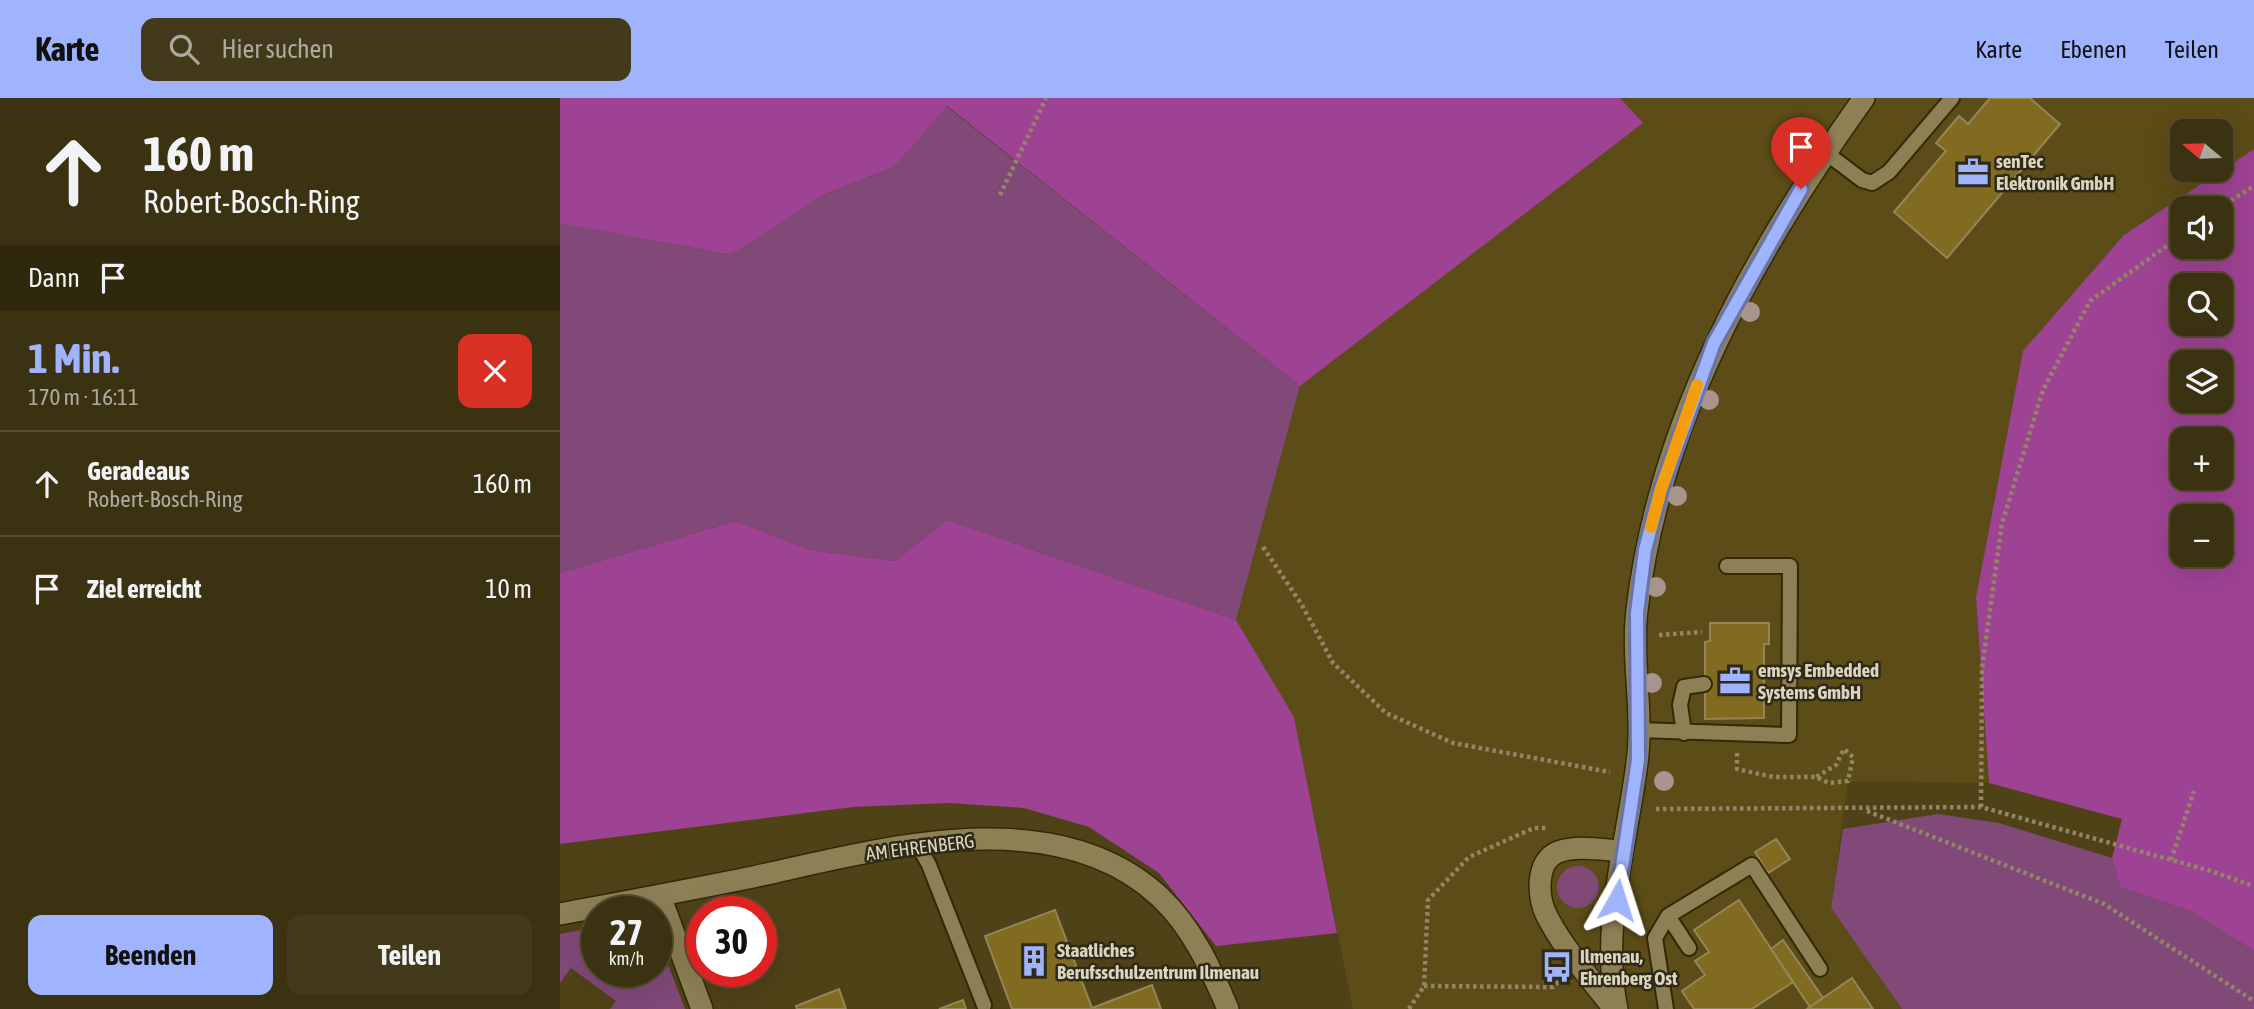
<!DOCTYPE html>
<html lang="de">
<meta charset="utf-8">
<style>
:root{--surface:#3b3211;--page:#423a1a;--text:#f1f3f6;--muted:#acaa9f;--line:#544d31;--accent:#a0b3fd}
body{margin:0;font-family:"Asap Condensed",sans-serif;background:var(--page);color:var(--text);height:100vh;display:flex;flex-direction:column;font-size:26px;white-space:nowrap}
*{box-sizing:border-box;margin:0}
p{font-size:23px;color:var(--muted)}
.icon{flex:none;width:38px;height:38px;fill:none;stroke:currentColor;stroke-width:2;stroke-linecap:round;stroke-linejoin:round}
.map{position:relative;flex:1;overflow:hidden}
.side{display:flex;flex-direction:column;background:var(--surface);width:560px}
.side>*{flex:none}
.top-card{background:#3b3211;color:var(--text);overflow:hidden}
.needle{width:46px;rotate:289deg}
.fabs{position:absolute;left:1610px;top:21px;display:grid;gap:14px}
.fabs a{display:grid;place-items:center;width:63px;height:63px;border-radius:14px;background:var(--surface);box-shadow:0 7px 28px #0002,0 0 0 2px var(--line);font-size:35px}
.speed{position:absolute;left:21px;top:798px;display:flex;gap:14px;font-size:35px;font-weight:700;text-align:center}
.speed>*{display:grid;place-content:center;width:91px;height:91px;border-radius:50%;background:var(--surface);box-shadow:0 7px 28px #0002,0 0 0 2px var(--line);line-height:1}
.speed small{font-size:18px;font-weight:400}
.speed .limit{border:10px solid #d22;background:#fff;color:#111}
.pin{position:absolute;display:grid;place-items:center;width:60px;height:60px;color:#fff;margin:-72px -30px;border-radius:50% 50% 50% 0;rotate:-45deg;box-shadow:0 0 7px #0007}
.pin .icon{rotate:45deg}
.me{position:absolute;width:77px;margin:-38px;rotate:6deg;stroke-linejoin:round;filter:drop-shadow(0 0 5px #0008)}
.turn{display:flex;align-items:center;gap:24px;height:147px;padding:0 28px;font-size:32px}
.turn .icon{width:91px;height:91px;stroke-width:2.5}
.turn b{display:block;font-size:49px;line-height:60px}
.then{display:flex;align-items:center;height:66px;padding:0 28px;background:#0003;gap:14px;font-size:26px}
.round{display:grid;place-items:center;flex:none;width:74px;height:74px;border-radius:14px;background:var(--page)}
.headline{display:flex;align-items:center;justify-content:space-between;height:119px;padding:0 28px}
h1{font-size:42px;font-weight:700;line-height:52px;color:var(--accent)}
.button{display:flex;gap:14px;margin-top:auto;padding:14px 28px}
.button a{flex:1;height:80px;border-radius:14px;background:var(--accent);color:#111;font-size:28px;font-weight:700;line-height:80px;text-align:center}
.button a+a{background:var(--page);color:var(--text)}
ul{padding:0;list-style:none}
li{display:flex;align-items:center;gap:21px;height:105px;padding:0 28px;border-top:2px solid var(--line)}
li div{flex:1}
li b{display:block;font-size:26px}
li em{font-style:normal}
header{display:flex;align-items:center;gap:42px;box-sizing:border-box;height:98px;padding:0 35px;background:var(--accent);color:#111}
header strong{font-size:33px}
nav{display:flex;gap:38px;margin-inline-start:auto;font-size:24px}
.search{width:490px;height:63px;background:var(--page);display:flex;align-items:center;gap:18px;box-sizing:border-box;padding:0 24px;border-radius:14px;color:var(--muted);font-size:26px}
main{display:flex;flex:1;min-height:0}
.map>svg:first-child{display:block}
</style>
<header>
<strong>Karte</strong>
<div class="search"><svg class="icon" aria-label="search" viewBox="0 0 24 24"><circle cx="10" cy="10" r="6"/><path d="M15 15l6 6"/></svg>Hier suchen</div>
<nav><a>Karte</a><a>Ebenen</a><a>Teilen</a></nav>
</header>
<main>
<section class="side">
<div class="top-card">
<div class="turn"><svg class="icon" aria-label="ahead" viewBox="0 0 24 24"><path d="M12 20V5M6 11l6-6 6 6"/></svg><div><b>160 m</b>Robert-Bosch-Ring</div></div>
<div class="then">Dann<svg class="icon" aria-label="arrive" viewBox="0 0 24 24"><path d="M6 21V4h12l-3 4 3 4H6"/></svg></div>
</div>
<div class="headline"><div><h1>1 Min.</h1><p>170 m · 16:11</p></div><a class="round" style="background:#d93025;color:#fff"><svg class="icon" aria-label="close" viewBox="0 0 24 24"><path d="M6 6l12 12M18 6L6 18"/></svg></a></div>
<ul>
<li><svg class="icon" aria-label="ahead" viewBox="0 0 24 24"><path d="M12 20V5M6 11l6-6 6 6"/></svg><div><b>Geradeaus</b><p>Robert-Bosch-Ring</p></div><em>160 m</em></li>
<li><svg class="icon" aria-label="arrive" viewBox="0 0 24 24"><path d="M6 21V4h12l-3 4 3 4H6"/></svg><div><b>Ziel erreicht</b></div><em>10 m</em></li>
</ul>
<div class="button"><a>Beenden</a><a>Teilen</a></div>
</section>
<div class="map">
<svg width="1694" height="911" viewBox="0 0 1694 911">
<rect width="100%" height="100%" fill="#4f4217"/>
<path fill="#5c4c17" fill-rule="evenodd" d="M1060,0H1694V51L1564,137L1416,500L1429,685L1288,683L1271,810L1342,911H793L734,619L676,522L740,288L1082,25ZM1622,33H1661V72H1622Z"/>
<path fill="#804978" d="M0,0L24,129L169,157L261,98L334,69L386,8L740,288L676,522L387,422L335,463L251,452L175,423L0,475Z
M1378,716L1439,725L1552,760L1560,789L1632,814L1694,853V911H1342L1271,810L1283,731Z
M997 789a21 21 0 1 1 42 0a21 21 0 1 1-42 0Z
M37,829V873H96V846L104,856L125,911H50L56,903L11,870L0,885V836Z"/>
<path fill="#9e4293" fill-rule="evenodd" d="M0,0H1060L1083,25L740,288L387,8L334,69L261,98L170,157L0,125Z
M1694,51V853L1632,814L1560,789L1552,760L1562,721L1429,685L1416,500L1463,253L1564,137ZM1622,110H1661V149H1622ZM1622,187H1661V226H1622ZM1622,264H1661V303H1622ZM1622,341H1661V380H1622ZM1622,418H1661V457H1622Z
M387,422L676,522L734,619L777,835L656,848L599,775L529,729L464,710L388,705L293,709L0,746V475L175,423L251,452L335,463Z"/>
<path fill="#806b21" stroke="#94865a" stroke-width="2" d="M1430,0H1470L1500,26L1387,160L1334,114L1386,53L1376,45L1399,18L1408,26Z
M1150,525H1209V546H1204V620L1145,621V544L1150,543Z
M1216,741L1230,761L1208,775L1195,754Z
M1179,802L1233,884L1192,911H1134L1122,893L1145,877L1135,863L1149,854L1134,832Z
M495,812L532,910L592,887L601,911H452L425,838Z
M1223,842L1263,900L1250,909L1211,851Z
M1292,880L1313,911H1247L1263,900Z
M279,891L286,911H237L236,908Z
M403,902L406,911H379Z"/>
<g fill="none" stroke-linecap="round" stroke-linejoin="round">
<defs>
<path id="service" d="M1265,54L1302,82L1312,85L1329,74L1392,0
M1079,632L1229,637L1230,468H1167
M1124,635L1120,607L1124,589L1144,586
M358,747L369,767L424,907
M1108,818L1129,850
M1106,911L1095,840L1108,818L1192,767L1260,871"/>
<path id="minor" d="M100,798L142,911
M0,816C64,804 129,792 193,779C317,752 494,700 600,799C632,829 651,871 668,911
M1054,911C1032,882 1005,853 988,820C977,801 975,763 998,754C1017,747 1043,752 1062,753
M1057,911C1040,831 1067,745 1077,665C1084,614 1071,562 1077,512C1099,322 1195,153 1304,0"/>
</defs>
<use href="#service" stroke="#322907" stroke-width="18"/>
<use href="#minor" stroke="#322907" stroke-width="24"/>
<path stroke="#918766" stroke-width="4.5" stroke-dasharray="3.5 3.5" stroke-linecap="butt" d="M440,97L486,0
M1659,110L1694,88
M703,449L742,507L773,565L826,615L893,645L1050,674
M1099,537L1142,534
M1177,655V671L1213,679H1256L1269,685L1288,683L1293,659L1284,651L1276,667L1256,679
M1421,709L1422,570L1442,425L1483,292L1530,203L1622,137
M1096,711L1421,709L1651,773L1694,788
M1307,713L1544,806L1694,903
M1611,762L1634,693
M864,888L993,889L1001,882
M849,911L864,888L868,802L909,759L974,730H986"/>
<use href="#service" stroke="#8e8055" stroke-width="14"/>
<use href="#minor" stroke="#8e8055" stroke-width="21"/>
</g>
<g fill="#a8948c">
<circle cx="1190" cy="214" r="10"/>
<circle cx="1149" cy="302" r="10"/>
<circle cx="1117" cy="398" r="10"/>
<circle cx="1096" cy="489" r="10"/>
<circle cx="1092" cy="585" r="10"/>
<circle cx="1104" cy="683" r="10"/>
</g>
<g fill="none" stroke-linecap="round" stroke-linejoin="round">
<defs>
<path id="route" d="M1057,802L1078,662L1077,515L1085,452L1101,391L1154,245L1241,91"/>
</defs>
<use href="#route" stroke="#6874a4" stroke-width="18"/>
<use href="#route" stroke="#a0b3fd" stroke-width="12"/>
<path stroke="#f59e0b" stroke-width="12" d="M1091,429L1101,391L1137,287"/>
</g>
<defs>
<symbol id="office-bare" viewBox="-9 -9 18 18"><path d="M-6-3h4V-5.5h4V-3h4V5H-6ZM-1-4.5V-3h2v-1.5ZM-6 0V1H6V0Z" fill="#a0b3fd" stroke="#2f2917" stroke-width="2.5" paint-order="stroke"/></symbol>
<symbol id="building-bare" viewBox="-9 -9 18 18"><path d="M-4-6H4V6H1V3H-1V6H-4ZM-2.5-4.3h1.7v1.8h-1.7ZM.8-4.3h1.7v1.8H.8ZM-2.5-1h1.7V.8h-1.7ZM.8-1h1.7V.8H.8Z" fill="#a0b3fd" stroke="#2f2917" stroke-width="2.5" paint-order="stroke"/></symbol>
<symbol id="bus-bare" viewBox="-9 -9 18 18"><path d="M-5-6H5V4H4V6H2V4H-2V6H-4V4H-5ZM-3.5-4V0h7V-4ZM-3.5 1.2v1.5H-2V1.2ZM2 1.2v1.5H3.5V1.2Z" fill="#a0b3fd" stroke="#2f2917" stroke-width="2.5" paint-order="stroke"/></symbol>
</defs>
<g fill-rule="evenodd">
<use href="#office-bare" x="1391" y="52" width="44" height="44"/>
<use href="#office-bare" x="1153" y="561" width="44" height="44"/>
<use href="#building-bare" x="452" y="841" width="44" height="44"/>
<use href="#bus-bare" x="975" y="847" width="44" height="44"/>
</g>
<g text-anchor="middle" stroke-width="5" stroke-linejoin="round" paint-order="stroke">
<g font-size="19" font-weight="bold" fill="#dbd4be" stroke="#2f2917" text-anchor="start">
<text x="1436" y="70">senTec<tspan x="1436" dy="22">Elektronik GmbH</tspan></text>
<text x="1198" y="579">emsys Embedded<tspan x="1198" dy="22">Systems GmbH</tspan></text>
<text x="497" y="859">Staatliches<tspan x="497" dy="22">Berufsschulzentrum Ilmenau</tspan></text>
<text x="1020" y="865">Ilmenau,<tspan x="1020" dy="22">Ehrenberg Ost</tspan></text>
</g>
<g font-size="19" fill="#dbd4be" stroke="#2f2917">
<text transform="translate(360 749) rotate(-7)" y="7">AM EHRENBERG</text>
</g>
</g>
</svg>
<div class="fabs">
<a><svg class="needle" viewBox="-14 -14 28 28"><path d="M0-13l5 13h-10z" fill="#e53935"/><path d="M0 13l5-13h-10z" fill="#acaa9f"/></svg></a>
<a><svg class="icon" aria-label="sound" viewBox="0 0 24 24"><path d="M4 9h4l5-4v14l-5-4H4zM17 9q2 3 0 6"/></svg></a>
<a><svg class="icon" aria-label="search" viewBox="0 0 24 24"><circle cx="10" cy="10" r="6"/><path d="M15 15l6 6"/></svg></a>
<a><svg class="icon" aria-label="layers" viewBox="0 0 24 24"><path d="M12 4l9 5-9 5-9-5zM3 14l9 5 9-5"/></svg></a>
<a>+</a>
<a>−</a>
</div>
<div class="speed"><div>27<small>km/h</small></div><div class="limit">30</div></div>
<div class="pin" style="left:1241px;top:91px;background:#d93025"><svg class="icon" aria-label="arrive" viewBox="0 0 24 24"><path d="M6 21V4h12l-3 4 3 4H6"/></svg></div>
<svg class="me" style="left:1057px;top:802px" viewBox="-20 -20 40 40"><path d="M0-17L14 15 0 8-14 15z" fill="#a0b3fd" stroke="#fff" stroke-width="4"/></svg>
</div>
</main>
